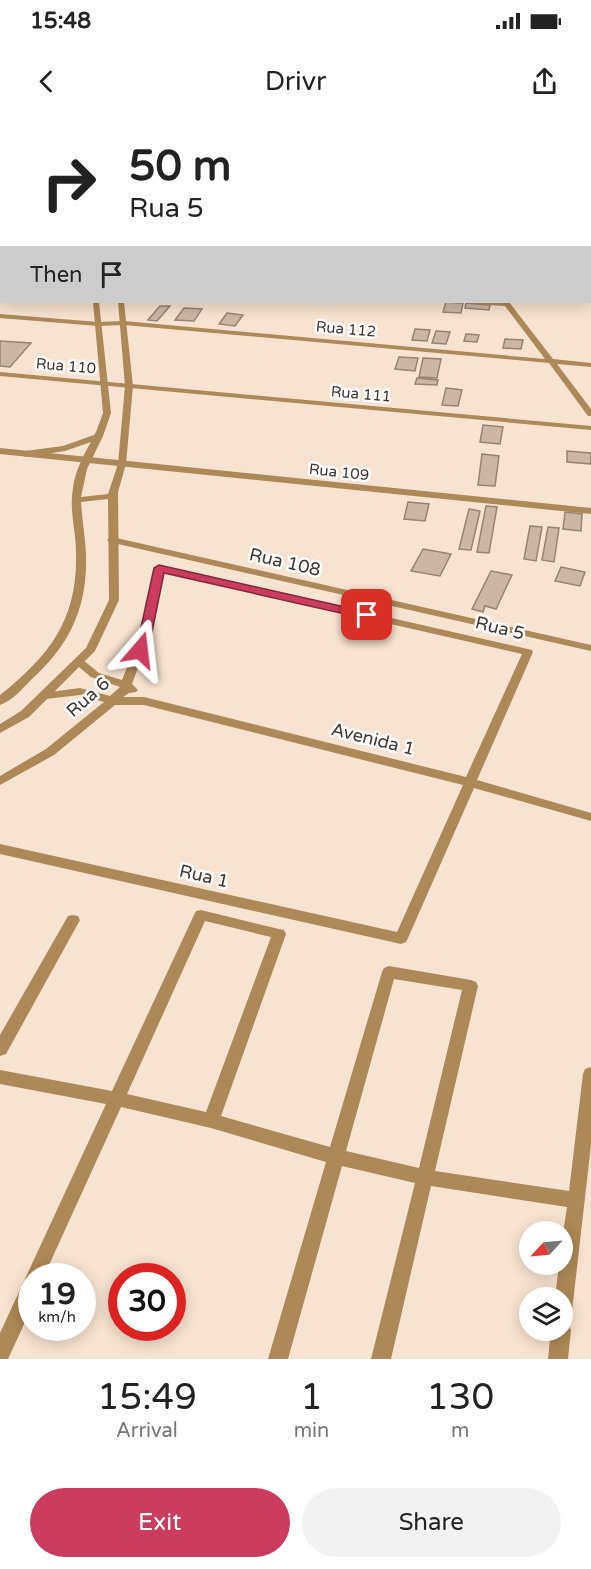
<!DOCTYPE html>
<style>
:root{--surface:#fff;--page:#f2f2f2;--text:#222;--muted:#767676;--accent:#cb3c5f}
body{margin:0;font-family:"Varela Round",sans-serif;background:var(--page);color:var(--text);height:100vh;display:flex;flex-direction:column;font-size:22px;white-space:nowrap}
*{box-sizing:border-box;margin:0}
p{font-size:20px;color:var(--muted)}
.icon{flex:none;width:33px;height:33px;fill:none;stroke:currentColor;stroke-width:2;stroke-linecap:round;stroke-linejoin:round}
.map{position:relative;height:1239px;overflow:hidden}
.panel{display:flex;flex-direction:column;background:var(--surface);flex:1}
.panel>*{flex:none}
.hud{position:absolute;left:0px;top:0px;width:591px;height:183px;box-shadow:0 3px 15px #0003;background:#fff;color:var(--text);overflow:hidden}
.needle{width:39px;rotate:244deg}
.controls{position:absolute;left:519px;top:1101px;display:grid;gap:12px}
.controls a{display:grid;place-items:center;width:54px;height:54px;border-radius:50%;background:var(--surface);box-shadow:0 3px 15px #0003;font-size:30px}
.speed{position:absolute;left:18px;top:1143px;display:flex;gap:12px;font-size:30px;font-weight:700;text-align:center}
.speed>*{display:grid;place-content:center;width:78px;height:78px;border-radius:50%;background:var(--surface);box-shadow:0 3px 15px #0003;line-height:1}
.speed small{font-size:15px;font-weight:400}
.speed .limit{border:9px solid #d22;background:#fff;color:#111}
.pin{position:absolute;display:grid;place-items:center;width:51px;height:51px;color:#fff;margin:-26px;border-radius:12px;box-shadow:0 3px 9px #0006}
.me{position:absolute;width:66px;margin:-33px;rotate:17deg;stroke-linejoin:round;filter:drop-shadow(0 0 4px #0008)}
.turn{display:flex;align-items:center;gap:21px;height:126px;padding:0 30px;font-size:27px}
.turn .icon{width:78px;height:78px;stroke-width:2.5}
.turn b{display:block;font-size:42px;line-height:51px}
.then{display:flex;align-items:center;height:57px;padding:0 30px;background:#0003;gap:12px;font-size:22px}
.eta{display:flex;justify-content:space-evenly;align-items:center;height:102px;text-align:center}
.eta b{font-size:36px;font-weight:600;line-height:42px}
.button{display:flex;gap:12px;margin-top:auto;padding:12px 30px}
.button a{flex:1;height:69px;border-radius:36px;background:var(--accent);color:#fff;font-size:24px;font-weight:600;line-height:69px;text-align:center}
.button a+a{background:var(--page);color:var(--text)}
.status{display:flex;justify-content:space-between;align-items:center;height:42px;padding:0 30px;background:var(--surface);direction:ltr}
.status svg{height:16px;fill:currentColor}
header{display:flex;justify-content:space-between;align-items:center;height:78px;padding:0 30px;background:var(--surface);font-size:27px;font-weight:600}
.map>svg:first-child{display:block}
</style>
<div class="status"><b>15:48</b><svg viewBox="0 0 49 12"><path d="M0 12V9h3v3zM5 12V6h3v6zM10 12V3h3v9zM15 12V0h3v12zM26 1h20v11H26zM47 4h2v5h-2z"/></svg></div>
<header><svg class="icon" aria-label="back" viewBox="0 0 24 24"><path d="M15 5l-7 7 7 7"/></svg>Drivr<svg class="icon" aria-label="share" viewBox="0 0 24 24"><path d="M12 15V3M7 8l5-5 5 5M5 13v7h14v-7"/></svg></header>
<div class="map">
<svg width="591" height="1239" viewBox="0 0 591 1239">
<rect width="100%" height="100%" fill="#f7e3d1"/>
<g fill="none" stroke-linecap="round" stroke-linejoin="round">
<path stroke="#85c8f9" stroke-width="3" d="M544,0L547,2"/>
</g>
<path fill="#cbb7a6" stroke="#978475" stroke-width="1.5" d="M149,0H271L147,2Z
M446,182L463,183L461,193L443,192Z
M466,183L490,185L489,190L465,188Z
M160,186H170L157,201L148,200Z
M184,188L202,189L194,201L175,200Z
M227,193L243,195L235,206L219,204Z
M415,209L430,210L427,221L412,220Z
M436,211L450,212L446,224L432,223Z
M466,214L479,215L477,222L464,221Z
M505,219L523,220L521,229L503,228Z
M0,221L31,223L10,247L0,246Z
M399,237L418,238L415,251L395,249Z
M423,238L441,239L437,258L419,257Z
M417,258L438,260L437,265L415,264Z
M446,268L462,270L458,286L442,285Z
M483,305L503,307L500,324L480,322Z
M567,331L591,333V344L567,342Z
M482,334L499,336L495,366L478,365Z
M408,382L429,384L425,401L404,399Z
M486,386L497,387L489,433L477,432Z
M469,389L480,391L471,430L459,429Z
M565,392L582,394L581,411L563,409Z
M530,406L542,407L536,441L524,439Z
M548,407L559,408L554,442L542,440Z
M423,429L451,434L440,456L411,451Z
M561,447L585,452L580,466L555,461Z
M491,451L512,455L496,489L485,486L483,492L472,489Z"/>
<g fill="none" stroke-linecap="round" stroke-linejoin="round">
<path fill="#ae8856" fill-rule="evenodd" d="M283,0H287L288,2H283Z"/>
<path fill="#ae8856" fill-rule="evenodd" d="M0,0L13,2H2Z
M304,0H308L309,2H304Z
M370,0H374L375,2H370Z
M0,34H2V38H0Z
M0,66H2V70H0Z
M0,101L2,102V106L0,105Z
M590,128H591V133L590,132Z
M0,144H2V148H0Z
M471,182H509L553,239L591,243V247L557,244L591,289V296H588L549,243L124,205L98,206L0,198V194L98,202L124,201L545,239L505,186L474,184Z
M0,252L591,306V310L0,256Z
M0,328L591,388V394L0,334Z
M112,417L591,525V531L109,422L107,420Z
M159,445L532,530L533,532L477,660L591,693V701L474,668L408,818L406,822L401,824L0,734V724L397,812L463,665L144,585H115L54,635L0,665V656L46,629L104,582L80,575L46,579L40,575L42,573L80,568L110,576L120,567L91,557L73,542L75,540H83L99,553L122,560L141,512L154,448ZM163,452L522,534L466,657L144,577H123L129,573L136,572L138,570L132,564L151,512Z
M201,790L279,809L284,810L286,814L221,996L330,1027L382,852L384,848L389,846L471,860L476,862L478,866L435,1051L569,1071L583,954L585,949L591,947V1025L571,1200L569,1206L571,1210L568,1239H548L551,1210H562V1178H555L559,1144H562V1120L567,1087L431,1066L391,1239H371L415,1063L342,1046L288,1239H268L326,1042L211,1008L121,987L44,1156H32V1187L8,1239H0V1213L106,984L0,964V950L112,971L194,795L196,791ZM205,801L271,817L206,992L127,974ZM394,859L462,870L419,1048L346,1031Z
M73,795L78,796L80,800L6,934L0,936V915L68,796Z"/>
<path fill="#ae8856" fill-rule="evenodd" d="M89,0H93L94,2H89Z
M104,0H108V2H104Z
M93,182H99L111,293L103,316L87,349L81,377L108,374L118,344L125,266L118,182H124L133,266L126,344L118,372L119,480L95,531L29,597L0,613V604L21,591L86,528L109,480L108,379L81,382C82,399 85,416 86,433C88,485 71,524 32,559C23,568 12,581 0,585V575C50,535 78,499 76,432C76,411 69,390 73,368C75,352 83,336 91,322L65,331L25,337L21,334L25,331L63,326L94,315L96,312L103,293Z"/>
</g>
<path fill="#cb3c5f" stroke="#84273e" stroke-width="1.5" d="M159,445L367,492L373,495L367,499L164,453L152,512L144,533H135L133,530L140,512L154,448Z"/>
<g text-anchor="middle" stroke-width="5" stroke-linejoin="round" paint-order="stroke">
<g font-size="15" fill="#3e362f" stroke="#fff">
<text transform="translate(346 209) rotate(5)" y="5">Rua 112</text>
<text transform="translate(66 246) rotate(5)" y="5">Rua 110</text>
<text transform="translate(361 274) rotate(5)" y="5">Rua 111</text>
<text transform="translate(339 352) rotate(6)" y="5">Rua 109</text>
</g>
<g font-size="18" fill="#3e362f" stroke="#fff">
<text transform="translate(285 442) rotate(13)" y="6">Rua 108</text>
<text transform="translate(500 508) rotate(14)" y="6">Rua 5</text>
<text transform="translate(88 577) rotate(-41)" y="6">Rua 6</text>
<text transform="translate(373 619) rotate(14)" y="6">Avenida 1</text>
<text transform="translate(204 756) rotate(13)" y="6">Rua 1</text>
</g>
</g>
</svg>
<div class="controls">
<a><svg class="needle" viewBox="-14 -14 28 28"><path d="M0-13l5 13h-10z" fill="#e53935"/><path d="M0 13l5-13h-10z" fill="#767676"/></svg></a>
<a><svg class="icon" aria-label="layers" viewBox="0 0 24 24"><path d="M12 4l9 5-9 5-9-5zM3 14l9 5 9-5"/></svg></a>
</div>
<div class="speed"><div>19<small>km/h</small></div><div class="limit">30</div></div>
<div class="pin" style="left:367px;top:495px;background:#d93025"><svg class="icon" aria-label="arrive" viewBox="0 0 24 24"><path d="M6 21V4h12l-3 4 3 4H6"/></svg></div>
<svg class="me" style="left:140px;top:530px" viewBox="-20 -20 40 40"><path d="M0-17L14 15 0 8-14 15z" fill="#cb3c5f" stroke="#fff" stroke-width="4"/></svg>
<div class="hud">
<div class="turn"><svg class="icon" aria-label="right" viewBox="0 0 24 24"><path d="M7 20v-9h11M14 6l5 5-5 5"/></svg><div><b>50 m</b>Rua 5</div></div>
<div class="then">Then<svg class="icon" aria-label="arrive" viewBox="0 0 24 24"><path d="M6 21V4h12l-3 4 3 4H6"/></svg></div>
</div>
</div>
<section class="panel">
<div class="eta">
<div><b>15:49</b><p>Arrival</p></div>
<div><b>1</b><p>min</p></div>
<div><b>130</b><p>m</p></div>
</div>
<div class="button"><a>Exit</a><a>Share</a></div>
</section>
